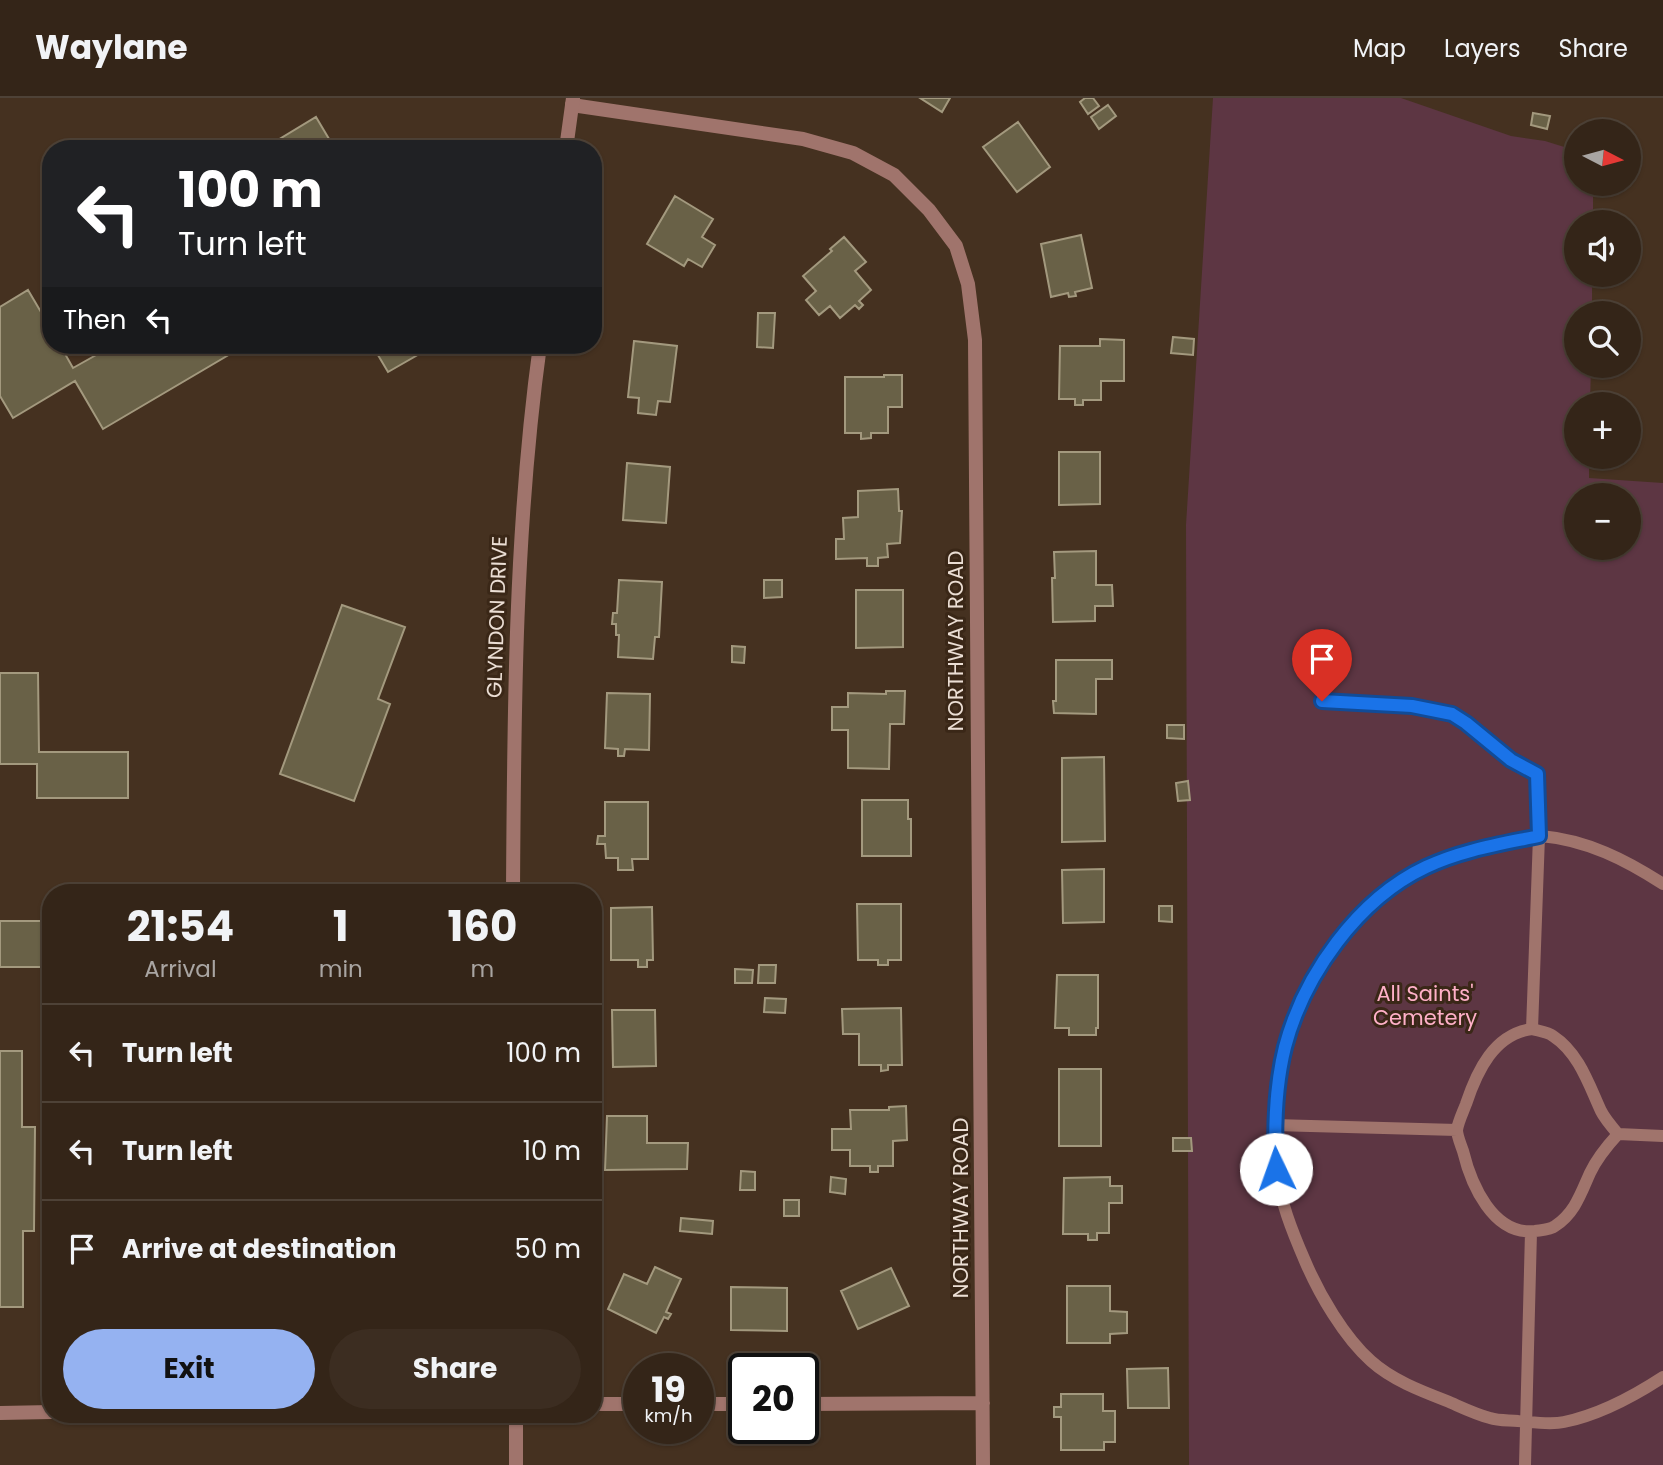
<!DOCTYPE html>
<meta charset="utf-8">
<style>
:root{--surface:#342518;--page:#3c2d21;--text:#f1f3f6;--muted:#a9a5a2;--line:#4e4237;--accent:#95b2f1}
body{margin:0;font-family:Poppins,sans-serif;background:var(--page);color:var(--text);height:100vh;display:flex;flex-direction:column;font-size:26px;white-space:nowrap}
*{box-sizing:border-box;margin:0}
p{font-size:23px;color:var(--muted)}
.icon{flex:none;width:38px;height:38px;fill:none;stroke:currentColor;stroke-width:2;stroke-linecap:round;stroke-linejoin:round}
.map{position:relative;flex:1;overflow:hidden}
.drawer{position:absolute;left:42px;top:786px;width:560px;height:539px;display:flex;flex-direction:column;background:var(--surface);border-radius:28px;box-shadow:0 2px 5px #0004,0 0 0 2px var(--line)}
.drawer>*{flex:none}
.banner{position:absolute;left:42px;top:42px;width:560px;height:214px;border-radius:28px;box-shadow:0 2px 5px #0004,0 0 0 2px var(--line);background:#202124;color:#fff;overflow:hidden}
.needle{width:46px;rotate:96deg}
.fabs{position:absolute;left:1564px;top:21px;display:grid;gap:14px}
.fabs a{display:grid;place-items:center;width:77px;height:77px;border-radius:50%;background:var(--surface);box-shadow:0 2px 5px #0004,0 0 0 2px var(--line);font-size:35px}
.speed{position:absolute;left:623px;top:1255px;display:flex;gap:14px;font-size:35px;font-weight:700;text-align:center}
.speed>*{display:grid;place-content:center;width:91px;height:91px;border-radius:50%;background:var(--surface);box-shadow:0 2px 5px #0004,0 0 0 2px var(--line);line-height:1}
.speed small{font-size:18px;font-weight:400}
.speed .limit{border:4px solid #111;border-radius:10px;background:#fff;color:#111}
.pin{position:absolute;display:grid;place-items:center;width:60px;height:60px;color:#fff;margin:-72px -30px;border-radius:50% 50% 50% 0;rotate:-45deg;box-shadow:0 0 7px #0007}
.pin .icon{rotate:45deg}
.me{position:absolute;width:77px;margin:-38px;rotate:357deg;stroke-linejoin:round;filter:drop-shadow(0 0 5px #0008)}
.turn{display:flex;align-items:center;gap:24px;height:147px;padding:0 21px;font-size:32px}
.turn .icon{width:91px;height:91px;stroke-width:2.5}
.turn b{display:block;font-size:49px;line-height:60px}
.then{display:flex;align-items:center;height:66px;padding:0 21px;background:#0003;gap:14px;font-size:26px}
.eta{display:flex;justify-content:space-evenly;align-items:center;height:119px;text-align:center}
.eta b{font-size:42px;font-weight:700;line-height:49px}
.primary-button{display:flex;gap:14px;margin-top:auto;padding:14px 21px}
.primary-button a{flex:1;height:80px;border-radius:42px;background:var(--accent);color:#111;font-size:28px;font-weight:700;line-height:80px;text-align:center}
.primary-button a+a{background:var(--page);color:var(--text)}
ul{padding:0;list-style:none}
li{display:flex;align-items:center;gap:21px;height:98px;padding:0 21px;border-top:2px solid var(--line)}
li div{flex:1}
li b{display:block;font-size:26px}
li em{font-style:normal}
header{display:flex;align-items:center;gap:42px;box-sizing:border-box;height:98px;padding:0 35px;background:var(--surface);border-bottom:2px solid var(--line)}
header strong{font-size:33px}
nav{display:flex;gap:38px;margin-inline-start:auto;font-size:24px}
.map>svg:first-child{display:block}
</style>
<header>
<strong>Waylane</strong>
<nav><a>Map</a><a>Layers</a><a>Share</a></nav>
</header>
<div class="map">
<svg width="1663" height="1367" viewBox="0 0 1663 1367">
<rect width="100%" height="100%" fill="#453120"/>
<path fill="#5d3643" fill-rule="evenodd" d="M1213,0H1401L1511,38L1545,43L1577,53V86H1593V124H1577V177H1592V215H1577V268H1591L1590,306H1577V359H1589V380L1663,385V1367H1189L1186,427ZM1577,397H1629V450H1577Z"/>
<path fill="#696147" stroke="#a3997e" stroke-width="2" d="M920,0H950L942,14Z
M1085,0H1093L1099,8L1088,16L1080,4Z
M1108,7L1116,18L1099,31L1091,19Z
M1533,15L1550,18L1547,31L1531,27Z
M316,19L335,51H263Z
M1018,24L1050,69L1017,94L983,49Z
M675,98L713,121L702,139L715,147L702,169L688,161L684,168L647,146Z
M1081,137L1092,190L1075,194L1076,198L1069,199L1068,195L1051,199L1041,146Z
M844,139L866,164L855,173L871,192L859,203L863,207L859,211L855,207L840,220L830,208L819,217L806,202L816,193L803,178L832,153L830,151Z
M28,192L51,231V247H60L73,270L114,247H233L237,252L103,331L75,283L13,320L0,298V209Z
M758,215H775L773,250L757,249Z
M1173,239L1194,241L1193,257L1171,255Z
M1100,241L1124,242V283H1101V302H1083V307H1075V301H1059L1060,248H1100Z
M634,243L677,248L670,304L658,303L656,317L638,315L639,300L628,299Z
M372,247H435L388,274Z
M884,277H902V309H888V335H871V340L861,341V335H845V279H884Z
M1059,354H1100V406L1059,407Z
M627,365L670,369L666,425L623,422Z
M898,391L899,413H902L900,445L887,446L888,459L878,460V468H867V460L836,461V441H844L843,420L858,419V393Z
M1096,453V487H1112L1113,508H1095V523L1053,524L1052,480H1055L1054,454Z
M619,482L662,484L659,539H655L653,561L618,559L619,537H616V526H612L613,515H617Z
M764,482H782V499L764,500Z
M856,492H903V549L856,550Z
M342,507L405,529L378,601L390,606L354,703L280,676Z
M732,548L745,549L744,565L732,564Z
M1056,562H1112V581H1096V616L1054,615L1053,603H1056Z
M0,575H38L39,654H128V700H37V666H0Z
M886,593H905L904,626H890L889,671L848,670V632H832V609H848V595L886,596Z
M607,595L650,596L649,652L625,651L624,658H618V651L605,650Z
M1167,627H1184V641L1167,640Z
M1104,659L1105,743L1062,744V660Z
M1188,683L1190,702L1178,703L1176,685Z
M862,702H908V721H911V758H862Z
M605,704H648V761H632L633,772H618V760H606L605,746H597L598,738H605Z
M1104,771V824L1063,825L1062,772Z
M857,806H901V862H888V867H878V862H858Z
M1159,808H1172V824L1159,823Z
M652,809L653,862H647V869H638V862H611V810Z
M0,823H51V869H0Z
M759,867H776L775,885H758Z
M735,871L753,872L752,885H735Z
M1057,877H1098V930H1096V937H1069V930H1055Z
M765,900L786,901L785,915L764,914Z
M901,910L902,967H888V972L881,973V967H859V936H843L842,911Z
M612,912H655L656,968L613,969Z
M0,953H22V1029H35L34,1133H23V1209H0Z
M1059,971H1101V1048H1059Z
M906,1008L907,1042L893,1043V1068H878V1074H870V1068H850V1052H832V1031H851L850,1012H889V1009Z
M607,1018H647V1045H688L687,1071L605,1072Z
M1173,1040H1191L1192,1053H1173Z
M741,1073L755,1074V1092H740Z
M831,1079L846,1081L845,1096L830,1094Z
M1110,1079V1088H1122V1105H1109V1135H1097V1142H1088V1136H1063L1064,1080Z
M784,1102H799V1118H784Z
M681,1120L713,1123L712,1136L680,1133Z
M655,1169L681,1181L666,1214L671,1216L668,1221L664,1219L656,1235L608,1211L624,1176L647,1186Z
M891,1170L909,1208L858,1231L841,1193Z
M1067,1188H1110V1213L1127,1214V1235L1110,1236V1245H1067Z
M731,1189L787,1190V1233L731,1232Z
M1168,1270L1169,1310H1128L1127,1271Z
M1061,1296H1103V1313H1115V1344H1104V1352H1061V1319H1054V1309H1061Z"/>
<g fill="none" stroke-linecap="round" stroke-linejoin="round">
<path stroke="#a0746c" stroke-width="12" d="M1322,603L1412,608L1452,616L1466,625L1511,661L1537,676L1539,738L1532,931
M1663,786C1626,762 1587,742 1541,738C1525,737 1497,747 1480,751C1449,758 1416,770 1391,789C1307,852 1264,968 1276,1070C1280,1103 1292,1133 1305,1163C1319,1196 1344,1239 1371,1263C1392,1282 1421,1293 1447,1303C1461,1309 1475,1316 1490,1320C1499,1323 1509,1322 1518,1323C1532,1324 1550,1327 1564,1324C1598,1317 1634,1298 1663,1279
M1532,931C1539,933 1548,934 1553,938C1579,955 1589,987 1601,1013C1605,1021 1612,1029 1618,1036C1607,1048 1597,1060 1590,1075C1581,1095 1575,1115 1555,1128C1550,1132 1542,1132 1535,1133C1493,1138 1471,1086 1463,1053C1461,1047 1457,1038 1457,1032C1458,1024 1463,1014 1466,1006C1477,973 1494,936 1532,931Z
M1274,1027L1457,1032
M1618,1036L1663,1038
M1525,1367L1531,1134"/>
<path stroke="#a0746c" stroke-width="14" d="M572,7L803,41L853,55L894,77L929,112L956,148L968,186L975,242L983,1367
M593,1306H639
M698,1306H744
M803,1306L983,1305"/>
<path stroke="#a0746c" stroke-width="14" d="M566,51L573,0
M513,794C514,612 515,428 540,247
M0,1315L51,1314
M516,1316V1367"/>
</g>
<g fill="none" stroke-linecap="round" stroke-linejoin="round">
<defs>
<path id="route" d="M1276,1071C1274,1030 1275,989 1285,949C1304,877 1358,801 1426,769C1462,752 1501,746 1539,738L1537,676L1511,662L1466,625L1452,616L1412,608L1322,603"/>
</defs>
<use href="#route" stroke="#114b97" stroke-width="18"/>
<use href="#route" stroke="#1a73e8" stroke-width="12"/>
</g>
<g text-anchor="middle" stroke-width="6" stroke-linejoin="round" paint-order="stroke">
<g font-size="21" fill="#ebded4" stroke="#3a2717">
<text transform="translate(497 519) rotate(-88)" y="7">GLYNDON DRIVE</text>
<text transform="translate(956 543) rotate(-90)" y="7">NORTHWAY ROAD</text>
<text transform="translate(961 1110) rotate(-90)" y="7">NORTHWAY ROAD</text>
</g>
<g font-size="21" fill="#ffb0c8" stroke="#3a2717">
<text x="1425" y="903">All Saints'<tspan x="1425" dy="24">Cemetery</tspan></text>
</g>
</g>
</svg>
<div class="fabs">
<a><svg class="needle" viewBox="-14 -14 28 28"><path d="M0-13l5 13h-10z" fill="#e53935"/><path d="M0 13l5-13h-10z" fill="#a9a5a2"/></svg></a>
<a><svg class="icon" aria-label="sound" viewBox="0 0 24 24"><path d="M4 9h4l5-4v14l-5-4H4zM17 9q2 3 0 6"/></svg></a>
<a><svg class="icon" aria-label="search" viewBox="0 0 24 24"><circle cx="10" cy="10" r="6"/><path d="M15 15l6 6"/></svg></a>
<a>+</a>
<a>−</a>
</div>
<div class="speed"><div>19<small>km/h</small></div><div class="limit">20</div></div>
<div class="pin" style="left:1322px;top:603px;background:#d93025"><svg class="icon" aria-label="arrive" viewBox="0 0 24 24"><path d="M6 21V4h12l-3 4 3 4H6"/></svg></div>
<svg class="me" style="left:1276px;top:1071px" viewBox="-20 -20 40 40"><circle r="19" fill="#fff"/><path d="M0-13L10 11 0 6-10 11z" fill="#1a73e8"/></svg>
<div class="banner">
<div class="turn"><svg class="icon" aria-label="left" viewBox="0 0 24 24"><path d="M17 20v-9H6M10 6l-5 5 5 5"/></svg><div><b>100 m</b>Turn left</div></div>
<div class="then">Then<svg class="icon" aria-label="left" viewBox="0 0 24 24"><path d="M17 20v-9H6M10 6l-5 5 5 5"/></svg></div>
</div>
<section class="drawer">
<div class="eta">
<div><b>21:54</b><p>Arrival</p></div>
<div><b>1</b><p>min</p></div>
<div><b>160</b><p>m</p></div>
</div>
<ul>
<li><svg class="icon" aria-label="left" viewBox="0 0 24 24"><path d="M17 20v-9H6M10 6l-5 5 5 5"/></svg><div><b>Turn left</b></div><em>100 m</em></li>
<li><svg class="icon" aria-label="left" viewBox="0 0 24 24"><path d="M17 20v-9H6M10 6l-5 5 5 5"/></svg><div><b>Turn left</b></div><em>10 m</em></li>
<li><svg class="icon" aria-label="arrive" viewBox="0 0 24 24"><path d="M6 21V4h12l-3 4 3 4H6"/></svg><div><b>Arrive at destination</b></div><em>50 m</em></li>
</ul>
<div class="primary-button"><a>Exit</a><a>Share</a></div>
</section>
</div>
